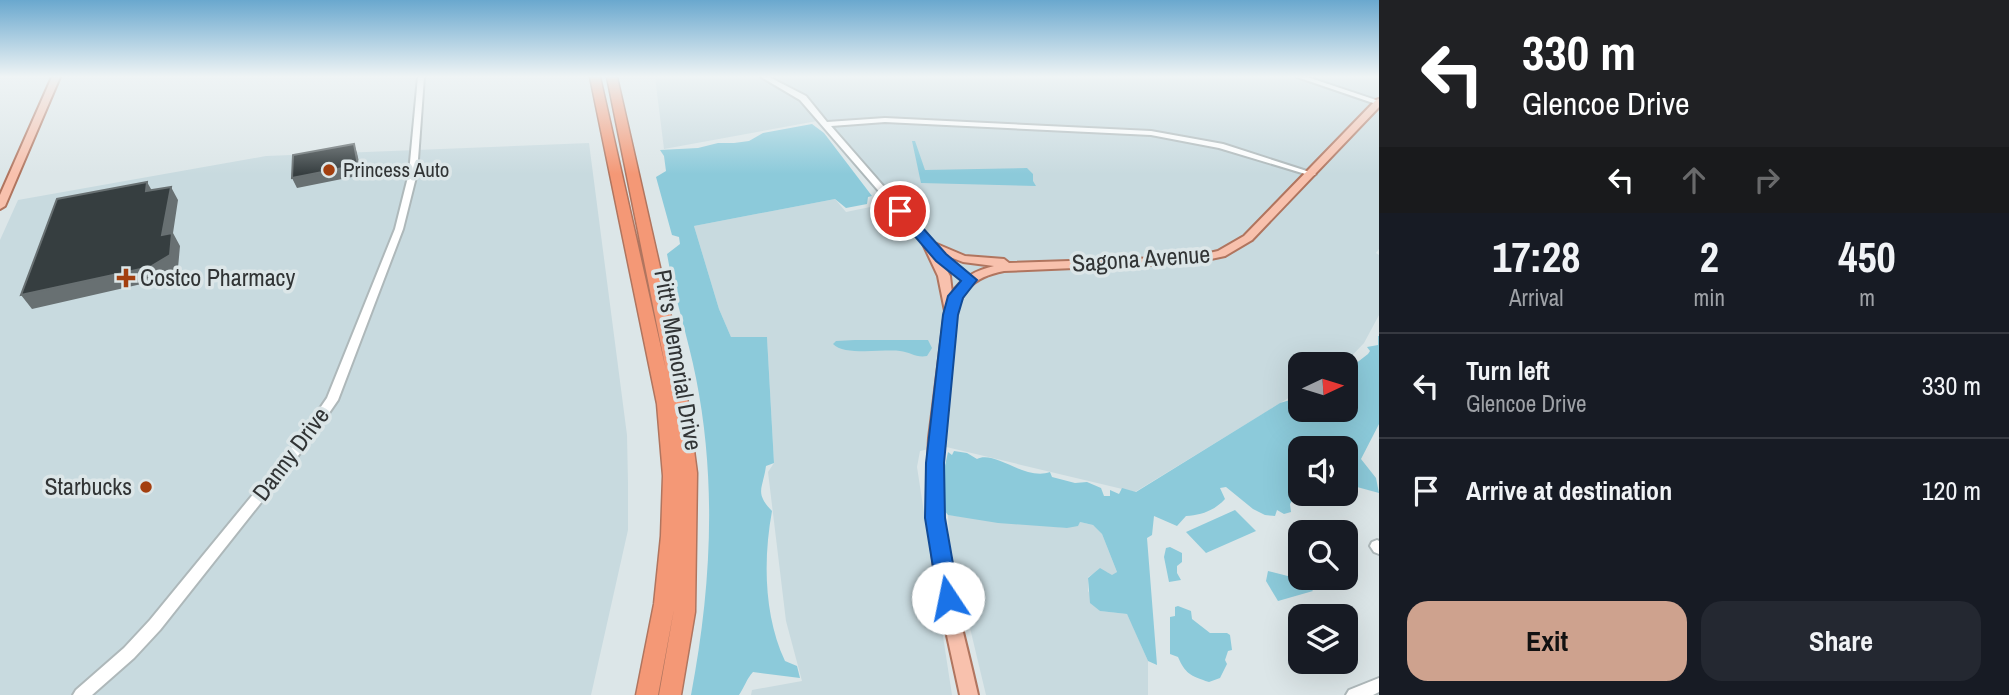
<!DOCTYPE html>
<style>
:root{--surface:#171b24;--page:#242831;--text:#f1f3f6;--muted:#9ea1a6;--line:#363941;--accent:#cea28e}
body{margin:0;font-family:"Archivo Narrow",sans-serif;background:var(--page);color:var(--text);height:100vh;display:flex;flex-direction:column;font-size:26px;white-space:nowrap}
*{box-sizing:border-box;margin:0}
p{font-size:23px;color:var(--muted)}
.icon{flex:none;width:38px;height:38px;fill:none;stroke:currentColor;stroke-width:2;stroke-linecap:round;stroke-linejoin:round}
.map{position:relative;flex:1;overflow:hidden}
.details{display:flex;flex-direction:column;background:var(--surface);width:630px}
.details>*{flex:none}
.banner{background:#202124;color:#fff;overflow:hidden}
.needle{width:46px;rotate:86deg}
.controls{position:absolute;left:1288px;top:352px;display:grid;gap:14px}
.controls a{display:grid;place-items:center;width:70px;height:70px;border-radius:14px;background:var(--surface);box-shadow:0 7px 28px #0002;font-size:35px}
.pin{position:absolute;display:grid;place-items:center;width:60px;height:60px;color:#fff;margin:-30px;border:4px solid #fff;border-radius:50%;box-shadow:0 2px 7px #0007}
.me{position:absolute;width:77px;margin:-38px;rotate:349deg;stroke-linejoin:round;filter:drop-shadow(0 0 5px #0008)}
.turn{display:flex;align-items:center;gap:24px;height:147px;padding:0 28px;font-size:32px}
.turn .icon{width:91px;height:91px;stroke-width:2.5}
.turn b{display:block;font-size:49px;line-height:60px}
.lanes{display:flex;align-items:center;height:66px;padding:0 28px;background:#0003;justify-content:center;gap:35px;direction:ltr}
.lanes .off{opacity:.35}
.eta{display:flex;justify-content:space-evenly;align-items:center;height:119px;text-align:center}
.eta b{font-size:42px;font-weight:700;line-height:49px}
.button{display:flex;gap:14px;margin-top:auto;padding:14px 28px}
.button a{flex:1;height:80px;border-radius:21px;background:var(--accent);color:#111;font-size:28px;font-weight:700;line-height:80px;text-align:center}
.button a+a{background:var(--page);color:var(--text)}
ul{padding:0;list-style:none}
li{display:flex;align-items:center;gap:21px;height:105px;padding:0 28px;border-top:2px solid var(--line)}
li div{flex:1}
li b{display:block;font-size:26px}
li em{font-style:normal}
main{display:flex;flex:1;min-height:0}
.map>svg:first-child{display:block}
</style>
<main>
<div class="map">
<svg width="1379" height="695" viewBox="0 0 1379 695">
<rect width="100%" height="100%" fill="#dce6e8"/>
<path fill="#c8dadf" d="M655,77H1379V249L1376,253L1379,255V315L1364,343L1344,364H1300V391L1135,492L942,446L920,451L917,467L952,695H751L752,690L802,681L786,621L768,472L774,463L767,337H731L719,309L694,226L835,199L846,212L880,205L883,197L817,121L664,149Z
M589,143L627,435L628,483V530L591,695H0V240L18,200L266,156Z
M948,515L1067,528L1080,522L1093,525L1102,534L1117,572L1112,576L1107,572L1095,573L1088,577V591L1100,611L1127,614L1131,622L1148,661V695H986L949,540Z"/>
<path fill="#8ccada" d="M812,124L824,133L872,196L868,197L867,204L846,208L835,199L694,226L719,309L731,337H767L774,463L766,466C763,489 754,492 772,511C763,560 764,616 785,661L797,666L800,678L753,672C747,678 744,688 739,695H691C711,590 717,483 696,378C688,337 674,296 667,254L680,244L679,237L672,235L656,177L666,171L664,156L660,150L698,148L718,143H734L749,141L763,133Z
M912,141H915L925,170L1027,168L1033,174V181L1036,186L921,183Z
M1378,336H1379V424L1361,459L1376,478L1379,493L1346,484V448H1300V488L1290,504L1291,512L1284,514L1277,510L1275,516L1265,515L1253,509L1226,487L1220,488L1225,499C1214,511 1201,515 1186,516L1177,526L1154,516L1152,535L1147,538L1157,665L1148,661L1127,614L1100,611L1090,603L1088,578L1100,568L1112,575L1117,572L1102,534L1093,525L1080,522L1078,526L1067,528L998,523L948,515L944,510V470L948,452L952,455L954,451L967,453L977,459C995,450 1025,481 1050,472L1052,477L1075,483L1087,482L1101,488L1104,496H1110V490L1119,494L1122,488L1136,492L1280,403L1300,397V410H1346V371L1368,354L1370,351L1367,347L1378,345Z
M855,340H928L932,348L927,356C916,358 910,352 900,351C883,349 844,356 833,344L836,341Z
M1235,510L1256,531L1206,553L1186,532Z
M1170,547L1182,553V562L1177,566V573L1181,580L1169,582L1164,557L1166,548Z
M1268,571C1285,576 1301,577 1313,591L1278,601L1266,581Z
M1178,606L1191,611L1192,619L1210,633H1227L1230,635L1232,650L1228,651L1225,660L1227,664L1220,678L1209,682C1190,676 1185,673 1178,657L1170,654V617L1175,616V607Z"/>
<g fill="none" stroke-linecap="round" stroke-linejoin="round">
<defs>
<path id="minor" d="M418,77H424L417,173L403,229L338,400L309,442L160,630L134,658L92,695H73L76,690L124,648L150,620L301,436L327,398L395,229L409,173Z
M761,77H769L806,96L827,122L885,118L1151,131L1223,144L1316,174L1312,176L1219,148L1151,135L885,122L831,126L940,251L973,278L975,280L970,283L967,282L934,255L800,100Z
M1297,77H1307L1379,101V105Z
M1377,540L1379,541V554L1374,552L1370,546L1372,542Z
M1379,678V692L1373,695H1346L1349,690Z"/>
<path id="major" d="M52,77H60L5,206L0,209V195Z
M1379,99V107L1252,240L1225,256L1192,263L1004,271C972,277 959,292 954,324C948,388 938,452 942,516C947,577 965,636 978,695H960L936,585L928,518L927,478L929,438L945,311L938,276L923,244L924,242H932L965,256L1004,259L1009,263L1192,257L1218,251L1244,236L1376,100ZM937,252L963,262L994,266C977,270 962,277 952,293L950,276Z"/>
<path id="highway" d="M590,77H600L666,370L607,77H617L669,307L687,397L697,473L695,612L681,695H659L674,609L658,695H636L654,604L661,536L663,476L657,404Z"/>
</defs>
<use href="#minor" stroke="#aeb8ba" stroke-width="4"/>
<use href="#major" stroke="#b0755f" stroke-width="4"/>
<use href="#highway" stroke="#b0755f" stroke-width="3"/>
<use href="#minor" fill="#fff" fill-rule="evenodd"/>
<use href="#major" fill="#f8c1ad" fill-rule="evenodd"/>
<use href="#highway" fill="#f49876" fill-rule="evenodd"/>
</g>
<path fill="#687072" d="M354,144L357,153L362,175L297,188L292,178Z
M147,182L155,196L146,191Z
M171,187L178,200L173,233L180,246L178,268L159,280L32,309L21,295L162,235Z"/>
<path fill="#363e40" stroke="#687072" stroke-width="2" d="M354,144L358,165L292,178L293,155Z
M147,182L146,191L171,187L162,235L172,233L170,255L150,267L21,295L57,199Z"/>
<linearGradient id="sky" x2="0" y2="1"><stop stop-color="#6aa8ce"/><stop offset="0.44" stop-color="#eff4f5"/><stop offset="1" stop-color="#eff4f5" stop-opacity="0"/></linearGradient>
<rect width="1379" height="174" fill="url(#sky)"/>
<path fill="#1a73e8" stroke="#114b97" stroke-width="2" d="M900,207L905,208L946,254L977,280L963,298L958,315L944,463L945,518L959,598L956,606L948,608L941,606L938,598L925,518L926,463L943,315L948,296L961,281L936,261L895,213L893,211Z"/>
<g fill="#a33f0f" stroke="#dce6e8" stroke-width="2.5">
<circle cx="329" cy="170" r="7"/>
<path d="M122.5 267.5h7v7h7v7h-7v7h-7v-7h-7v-7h7z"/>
<circle cx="146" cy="487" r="7"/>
</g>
<g text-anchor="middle" stroke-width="7" stroke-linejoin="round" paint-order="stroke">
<g font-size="21" fill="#313435" stroke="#dce6e8" text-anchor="start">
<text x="343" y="177">Princess Auto</text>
</g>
<g font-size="24" fill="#313435" stroke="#dce6e8">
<text transform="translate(1141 259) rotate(-4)" y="8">Sagona Avenue</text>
<text transform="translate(678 360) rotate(80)" y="8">Pitt's Memorial Drive</text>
<text transform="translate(291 454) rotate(-53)" y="8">Danny Drive</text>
</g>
<g font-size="24" fill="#313435" stroke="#dce6e8" text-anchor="start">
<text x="140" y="286">Costco Pharmacy</text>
<text x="132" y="495" text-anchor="end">Starbucks</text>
</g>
</g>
</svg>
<div class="controls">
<a><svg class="needle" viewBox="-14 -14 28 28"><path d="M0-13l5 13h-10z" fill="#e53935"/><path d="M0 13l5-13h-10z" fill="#9ea1a6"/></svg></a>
<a><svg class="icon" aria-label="sound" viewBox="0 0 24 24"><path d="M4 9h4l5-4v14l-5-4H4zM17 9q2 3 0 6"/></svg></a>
<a><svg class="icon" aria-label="search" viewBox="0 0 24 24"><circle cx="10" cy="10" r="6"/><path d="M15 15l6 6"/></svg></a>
<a><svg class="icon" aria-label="layers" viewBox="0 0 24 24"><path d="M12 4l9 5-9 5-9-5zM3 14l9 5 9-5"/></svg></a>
</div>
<div class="pin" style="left:900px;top:211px;background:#d93025"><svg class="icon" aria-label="arrive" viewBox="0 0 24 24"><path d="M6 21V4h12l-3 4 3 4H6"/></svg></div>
<svg class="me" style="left:948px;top:598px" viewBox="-20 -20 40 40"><circle r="19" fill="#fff"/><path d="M0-13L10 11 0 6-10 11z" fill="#1a73e8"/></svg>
</div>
<section class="details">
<div class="banner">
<div class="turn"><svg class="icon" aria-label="left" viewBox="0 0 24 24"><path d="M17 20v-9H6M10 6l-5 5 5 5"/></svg><div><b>330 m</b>Glencoe Drive</div></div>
<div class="lanes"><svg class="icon" aria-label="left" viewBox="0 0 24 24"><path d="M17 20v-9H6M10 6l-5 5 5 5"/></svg><svg class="icon off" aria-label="ahead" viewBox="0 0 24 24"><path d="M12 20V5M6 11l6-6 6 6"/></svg><svg class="icon off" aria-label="right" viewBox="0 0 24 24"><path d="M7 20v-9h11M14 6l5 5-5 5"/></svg></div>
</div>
<div class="eta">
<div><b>17:28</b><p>Arrival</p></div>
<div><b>2</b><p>min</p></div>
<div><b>450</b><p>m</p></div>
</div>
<ul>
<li><svg class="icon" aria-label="left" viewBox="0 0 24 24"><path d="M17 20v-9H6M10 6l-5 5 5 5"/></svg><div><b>Turn left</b><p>Glencoe Drive</p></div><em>330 m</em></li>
<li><svg class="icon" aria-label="arrive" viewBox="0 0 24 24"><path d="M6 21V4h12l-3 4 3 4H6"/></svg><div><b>Arrive at destination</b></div><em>120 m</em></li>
</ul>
<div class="button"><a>Exit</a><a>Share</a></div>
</section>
</main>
